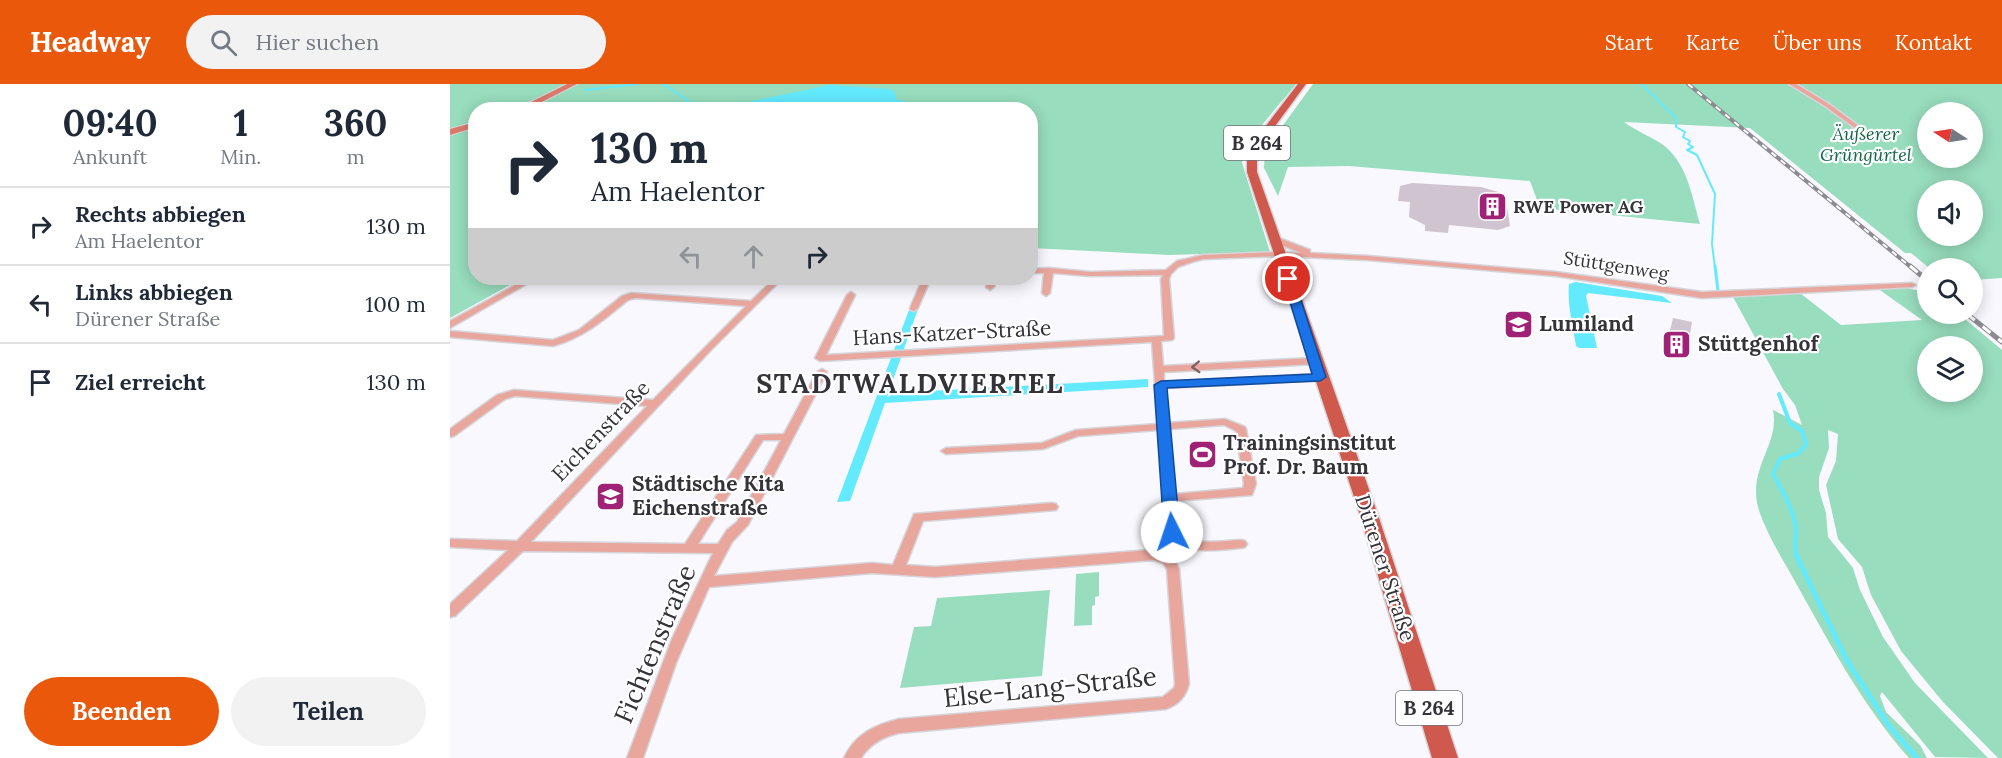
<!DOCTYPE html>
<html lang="de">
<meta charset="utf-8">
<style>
:root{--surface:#fff;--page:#f2f2f3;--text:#1f2937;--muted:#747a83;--line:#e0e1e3;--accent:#ea580c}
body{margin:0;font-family:Lora,serif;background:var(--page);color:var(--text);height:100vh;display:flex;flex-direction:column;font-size:22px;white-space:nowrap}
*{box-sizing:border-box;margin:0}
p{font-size:20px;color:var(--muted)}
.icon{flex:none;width:33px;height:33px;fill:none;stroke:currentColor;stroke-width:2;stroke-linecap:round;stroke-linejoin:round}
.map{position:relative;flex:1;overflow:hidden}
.side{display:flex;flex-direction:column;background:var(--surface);width:450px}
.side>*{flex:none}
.guide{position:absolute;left:18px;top:18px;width:570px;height:183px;border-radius:24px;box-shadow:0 3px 15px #0003;background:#fff;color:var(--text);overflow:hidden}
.needle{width:39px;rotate:282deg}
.tools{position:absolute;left:1467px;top:18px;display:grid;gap:12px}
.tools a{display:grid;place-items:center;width:66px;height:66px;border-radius:50%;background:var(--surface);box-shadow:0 3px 15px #0003;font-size:30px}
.pin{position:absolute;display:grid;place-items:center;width:51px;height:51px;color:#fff;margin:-26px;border:3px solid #fff;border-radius:50%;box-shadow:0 2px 6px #0007}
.me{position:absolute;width:66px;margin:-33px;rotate:356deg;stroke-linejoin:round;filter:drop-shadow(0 0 4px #0008)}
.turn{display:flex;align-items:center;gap:21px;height:126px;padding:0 24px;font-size:27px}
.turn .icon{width:78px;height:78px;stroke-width:2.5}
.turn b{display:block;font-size:42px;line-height:51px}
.lanes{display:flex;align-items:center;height:57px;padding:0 24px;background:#0003;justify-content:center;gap:30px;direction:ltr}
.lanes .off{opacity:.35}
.eta{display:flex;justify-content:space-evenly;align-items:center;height:102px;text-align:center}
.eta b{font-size:36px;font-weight:800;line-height:42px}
.action{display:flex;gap:12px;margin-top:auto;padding:12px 24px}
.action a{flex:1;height:69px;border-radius:36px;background:var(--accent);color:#fff;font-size:24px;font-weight:800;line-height:69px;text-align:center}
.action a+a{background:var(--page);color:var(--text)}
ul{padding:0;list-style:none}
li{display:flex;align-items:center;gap:18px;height:78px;padding:0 24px;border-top:2px solid var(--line)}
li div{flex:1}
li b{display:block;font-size:22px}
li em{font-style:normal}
header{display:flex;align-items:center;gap:36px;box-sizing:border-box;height:84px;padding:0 30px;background:var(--accent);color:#fff}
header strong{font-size:28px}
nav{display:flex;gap:33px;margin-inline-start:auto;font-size:21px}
.search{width:420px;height:54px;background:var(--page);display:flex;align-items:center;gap:15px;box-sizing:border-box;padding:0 21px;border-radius:33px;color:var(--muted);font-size:22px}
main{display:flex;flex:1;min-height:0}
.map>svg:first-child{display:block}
</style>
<header>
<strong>Headway</strong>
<div class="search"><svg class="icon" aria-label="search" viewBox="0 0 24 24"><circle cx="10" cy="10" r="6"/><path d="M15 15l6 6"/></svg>Hier suchen</div>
<nav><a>Start</a><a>Karte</a><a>Über uns</a><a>Kontakt</a></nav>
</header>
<main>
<section class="side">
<div class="eta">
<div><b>09:40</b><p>Ankunft</p></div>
<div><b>1</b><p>Min.</p></div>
<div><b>360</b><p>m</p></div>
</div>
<ul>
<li><svg class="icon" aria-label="right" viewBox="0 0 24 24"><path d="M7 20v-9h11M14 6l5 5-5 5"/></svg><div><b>Rechts abbiegen</b><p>Am Haelentor</p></div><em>130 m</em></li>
<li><svg class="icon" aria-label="left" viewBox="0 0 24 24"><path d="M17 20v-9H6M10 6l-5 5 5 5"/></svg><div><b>Links abbiegen</b><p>Dürener Straße</p></div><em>100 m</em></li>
<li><svg class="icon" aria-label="arrive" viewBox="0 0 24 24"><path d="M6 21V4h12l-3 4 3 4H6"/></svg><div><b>Ziel erreicht</b></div><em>130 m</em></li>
</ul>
<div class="action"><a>Beenden</a><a>Teilen</a></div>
</section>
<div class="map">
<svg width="1552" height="674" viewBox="0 0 1552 674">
<rect width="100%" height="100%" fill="#f9f8fe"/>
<path fill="#98ddbd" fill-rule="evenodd" d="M0,0H115L91,13L59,25L26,26L25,37L0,45Z
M129,0H846C829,22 797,53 792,79L820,168L719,171L581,164L580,26H75Z
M863,0H1552V194L1523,196L1522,184L1478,183L1461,169H1455L1300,44L1174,38C1186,47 1200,52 1212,60C1237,78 1242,112 1250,140L1090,124L1080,97L899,82L838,83L828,112L814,84L815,66ZM1478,28H1522V74H1478ZM1478,106H1522V152H1478Z
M25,42L26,194H73L0,234V50Z
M1450,203L1477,208L1478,230H1509L1552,266V674H1548L1493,618L1451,567L1421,511L1412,483L1388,455L1376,401L1386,377L1388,350L1378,346L1379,364L1369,393V406L1376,429L1378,453L1403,484L1410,506L1433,553L1465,599L1538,674L1485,673L1432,608L1430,612L1436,628L1470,661L1477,674H1459C1413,622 1381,562 1347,501C1334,477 1316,450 1308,423C1298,383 1330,360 1323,326L1352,341L1345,321L1333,305L1283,213L1350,209L1391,241L1472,236L1427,204ZM1478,262H1522V308H1478Z
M649,488V512L645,513V521L642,522V541L624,542L626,490Z
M600,506L592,592L450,604L464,543L481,542L487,514Z"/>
<path fill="#63eafe" d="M380,1L438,5L444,7L447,16L497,25H209L233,19L238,15L240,19L263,23L283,21Z
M1126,198L1212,212L1222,219L1138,209L1136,212L1147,264H1129L1126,262C1123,242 1117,221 1119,200Z
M468,225L437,313L440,312L442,309L698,295V303L435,319L400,417L387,418L459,226Z"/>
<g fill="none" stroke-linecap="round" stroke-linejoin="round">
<path stroke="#63eafe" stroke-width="2" d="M213,0L237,16
M1191,0L1226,34V43L1235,48L1233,53L1240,57L1238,60L1243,63L1237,66L1247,71L1265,110L1262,160L1265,184
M135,6L188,0"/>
<path stroke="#63eafe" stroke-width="3" d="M1265,182L1268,207"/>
<path stroke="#63eafe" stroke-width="4" d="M1329,310L1340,339L1352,347L1356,360L1349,369L1330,375L1323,390C1332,406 1341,421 1345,439C1348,451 1342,462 1347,473"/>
<path stroke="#63eafe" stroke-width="5" d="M1346,471L1396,575L1439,642L1467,674"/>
</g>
<path fill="#d0c4d1" d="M962,99L1031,103L1055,110L1060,142L1048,146L999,141L998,149L975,147V141L959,133L960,118L948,117L950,102Z
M1223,234L1242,238L1236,273L1215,268Z"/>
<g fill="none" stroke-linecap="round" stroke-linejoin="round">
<defs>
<path id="street" d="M1339,0H1346L1379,20L1414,46L1409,47L1375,22Z
M823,154H829L860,166V169L918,172L1106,188L1252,208L1462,199L1466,201L1462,203L1252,214L1106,192L918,176L830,172L753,175L742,178L728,183L721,190L719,195L724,254L722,256L711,257L713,282L865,274L870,277L865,280L714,288V298L870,290L875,293L870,296L715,304L718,339L775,335L795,343L796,345L806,400L802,411L725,417C726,426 725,438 728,446C734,464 777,456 791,456L795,457L797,460L795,463L791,464C765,466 732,473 716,448L708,346L628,352L593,365L496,370L491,367L496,364L592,359L626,346L708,340L702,258L370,277L365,274L397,211L401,208L405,211L376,271L714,252L711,195L713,191L640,192L603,189L600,209L596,212L592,209L594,189H580V185L599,184L640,188L716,186L727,177L753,171L830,168L852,169L823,158ZM774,341L786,347L794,400L793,404L725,410L719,345Z
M78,194H87L0,244V237Z
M325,194H333L260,267L81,458L235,460L306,351L334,350L367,288L372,285L377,288L298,441L282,458L264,492L422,479L443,481L464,430L602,419L606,420L608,423L606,426L473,437L456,481L485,483L700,466C715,468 723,471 729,485L739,600C736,612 728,621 716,625L449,649C432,653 420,660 411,674H394C405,650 425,641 449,635L713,613L724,604L725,600L717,485L713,479L704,476L485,493L422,489L259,503L226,579L193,674H177L222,555L263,469L73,467L5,532L0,533V520L58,466L0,463V455L67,457L197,322L65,312L55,315L4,352L0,353V345L47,311L64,306L203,316L296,222L185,214L178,216C155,235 133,254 103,262L0,253V247L103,256L129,246L172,212L181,209L301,217ZM313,356H331L287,438L277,446L268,460H248Z
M473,194H481L468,224L464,227L461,226L460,224Z
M539,194H547L544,203L540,206L536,203Z"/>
<path id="secondary" d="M117,0H127L76,26H65Z
M26,38V43L0,51V45Z"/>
<path id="primary" d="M848,0H856L812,60L807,70V88L928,431L1008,674H982L910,431L797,88V70L802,60Z"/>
</defs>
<use href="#street" stroke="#d6d5db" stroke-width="3"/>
<use href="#secondary" stroke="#d6d5db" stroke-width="2"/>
<use href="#primary" stroke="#d6d5db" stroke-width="3"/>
<use href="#street" fill="#e8a69c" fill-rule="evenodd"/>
<use href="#secondary" fill="#db7b6e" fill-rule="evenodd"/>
<use href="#primary" fill="#cf594c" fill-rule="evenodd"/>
<defs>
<path id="rail-far1" d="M1238,0L1462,184"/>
<path id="rail" d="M1460,182L1478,197
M1517,230L1552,258"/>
</defs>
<use href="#rail-far1" stroke="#8c8b91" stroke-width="4"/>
<use href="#rail" stroke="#8c8b91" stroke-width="5"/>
<use href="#rail-far1" stroke="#fff" stroke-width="2" stroke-dasharray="6" stroke-linecap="butt"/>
<use href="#rail" stroke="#fff" stroke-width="3" stroke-dasharray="10" stroke-linecap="butt"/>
</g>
<defs><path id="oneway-chevron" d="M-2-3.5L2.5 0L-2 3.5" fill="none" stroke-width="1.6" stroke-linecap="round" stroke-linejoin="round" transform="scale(1.5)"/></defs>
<use stroke="#7c6161" href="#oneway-chevron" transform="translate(746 283) rotate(177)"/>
<path fill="#1a73e8" stroke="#114b97" stroke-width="1.5" d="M838,191L844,195L876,293L870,297L717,304L730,448L727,452H716L714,448L704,301L711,297L862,290L833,195Z"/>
<defs>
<symbol id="building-square" viewBox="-11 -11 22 22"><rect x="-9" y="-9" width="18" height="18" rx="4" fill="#9f2277" stroke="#fff"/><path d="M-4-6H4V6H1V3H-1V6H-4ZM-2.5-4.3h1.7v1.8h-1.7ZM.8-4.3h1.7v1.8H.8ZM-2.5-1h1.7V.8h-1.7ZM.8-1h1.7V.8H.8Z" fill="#fff"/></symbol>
<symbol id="school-square" viewBox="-11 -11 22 22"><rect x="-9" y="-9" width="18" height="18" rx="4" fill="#9f2277" stroke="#fff"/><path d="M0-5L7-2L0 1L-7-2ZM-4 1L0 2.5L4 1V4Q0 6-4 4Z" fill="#fff"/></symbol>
<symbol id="stadium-square" viewBox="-11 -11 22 22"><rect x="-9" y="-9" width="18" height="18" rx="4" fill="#9f2277" stroke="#fff"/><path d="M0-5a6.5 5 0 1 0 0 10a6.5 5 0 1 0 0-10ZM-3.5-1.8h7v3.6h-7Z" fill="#fff"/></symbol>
</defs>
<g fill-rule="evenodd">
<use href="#building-square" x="1026" y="106" width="33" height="33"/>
<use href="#school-square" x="1052" y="224" width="33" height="33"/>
<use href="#building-square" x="1210" y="244" width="33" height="33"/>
<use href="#stadium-square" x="736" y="354" width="33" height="33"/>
<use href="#school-square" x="144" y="396" width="33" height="33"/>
</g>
<g text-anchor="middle" stroke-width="4.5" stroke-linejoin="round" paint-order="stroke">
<g font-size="18" font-style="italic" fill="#156749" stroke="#fff">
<text x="1416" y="56">Äußerer<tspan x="1416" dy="21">Grüngürtel</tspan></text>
</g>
<g font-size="18" font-weight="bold" fill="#343339" stroke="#fff" text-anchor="start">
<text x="1063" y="129">RWE Power AG</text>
</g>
<g font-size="18" fill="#343339" stroke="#fff">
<text transform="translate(1166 182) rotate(9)" y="6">Stüttgenweg</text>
</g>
<g fill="#fff" stroke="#717074" stroke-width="1.5">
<rect x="774" y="42" width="66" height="34" rx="4.5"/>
<rect x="946" y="607" width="66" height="34" rx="4.5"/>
</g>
<g font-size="20" font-weight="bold" fill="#343339">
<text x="807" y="66">B 264</text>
<text x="979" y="631">B 264</text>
</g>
<g font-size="21" font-weight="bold" fill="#343339" stroke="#fff" text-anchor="start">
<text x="1089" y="247">Lumiland</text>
<text x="1248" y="267">Stüttgenhof</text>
<text x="773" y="366">Trainingsinstitut<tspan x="773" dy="24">Prof. Dr. Baum</tspan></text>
<text x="182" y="407">Städtische Kita<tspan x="182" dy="24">Eichenstraße</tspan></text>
</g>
<g font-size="21" fill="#343339" stroke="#fff">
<text transform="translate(502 249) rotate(-3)" y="7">Hans-Katzer-Straße</text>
<text transform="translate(151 347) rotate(-46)" y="7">Eichenstraße</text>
<text transform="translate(935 484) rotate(72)" y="7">Dürener Straße</text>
</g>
<g font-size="26" fill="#343339" stroke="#fff">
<text transform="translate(205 560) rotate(-67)" y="9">Fichtenstraße</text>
<text transform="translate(600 603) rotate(-6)" y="9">Else-Lang-Straße</text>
</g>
<g font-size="27" font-weight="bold" letter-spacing="1.5" fill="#343339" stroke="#fff">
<text x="460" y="309">STADTWALDVIERTEL</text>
</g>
</g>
</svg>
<div class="tools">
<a><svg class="needle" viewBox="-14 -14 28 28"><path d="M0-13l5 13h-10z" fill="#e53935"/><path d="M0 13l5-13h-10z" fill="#747a83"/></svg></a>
<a><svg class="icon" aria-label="sound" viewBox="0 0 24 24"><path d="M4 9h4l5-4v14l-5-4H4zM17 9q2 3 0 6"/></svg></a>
<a><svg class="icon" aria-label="search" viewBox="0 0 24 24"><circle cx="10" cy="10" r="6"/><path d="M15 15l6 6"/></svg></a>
<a><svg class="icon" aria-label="layers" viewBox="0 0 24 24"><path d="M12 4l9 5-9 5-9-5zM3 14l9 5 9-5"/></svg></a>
</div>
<div class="pin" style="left:838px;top:195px;background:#d93025"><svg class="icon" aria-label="arrive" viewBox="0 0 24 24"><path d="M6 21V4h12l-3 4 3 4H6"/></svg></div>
<svg class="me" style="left:722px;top:448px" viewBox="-20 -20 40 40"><circle r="19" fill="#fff"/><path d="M0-13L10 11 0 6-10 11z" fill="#1a73e8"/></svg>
<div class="guide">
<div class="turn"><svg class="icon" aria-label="right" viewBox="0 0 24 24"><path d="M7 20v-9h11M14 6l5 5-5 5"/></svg><div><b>130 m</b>Am Haelentor</div></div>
<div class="lanes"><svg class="icon off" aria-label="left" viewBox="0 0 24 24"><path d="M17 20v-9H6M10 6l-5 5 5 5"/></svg><svg class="icon off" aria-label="ahead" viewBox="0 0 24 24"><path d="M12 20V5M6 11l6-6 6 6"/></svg><svg class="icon" aria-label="right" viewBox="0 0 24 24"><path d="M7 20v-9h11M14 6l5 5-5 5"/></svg></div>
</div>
</div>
</main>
